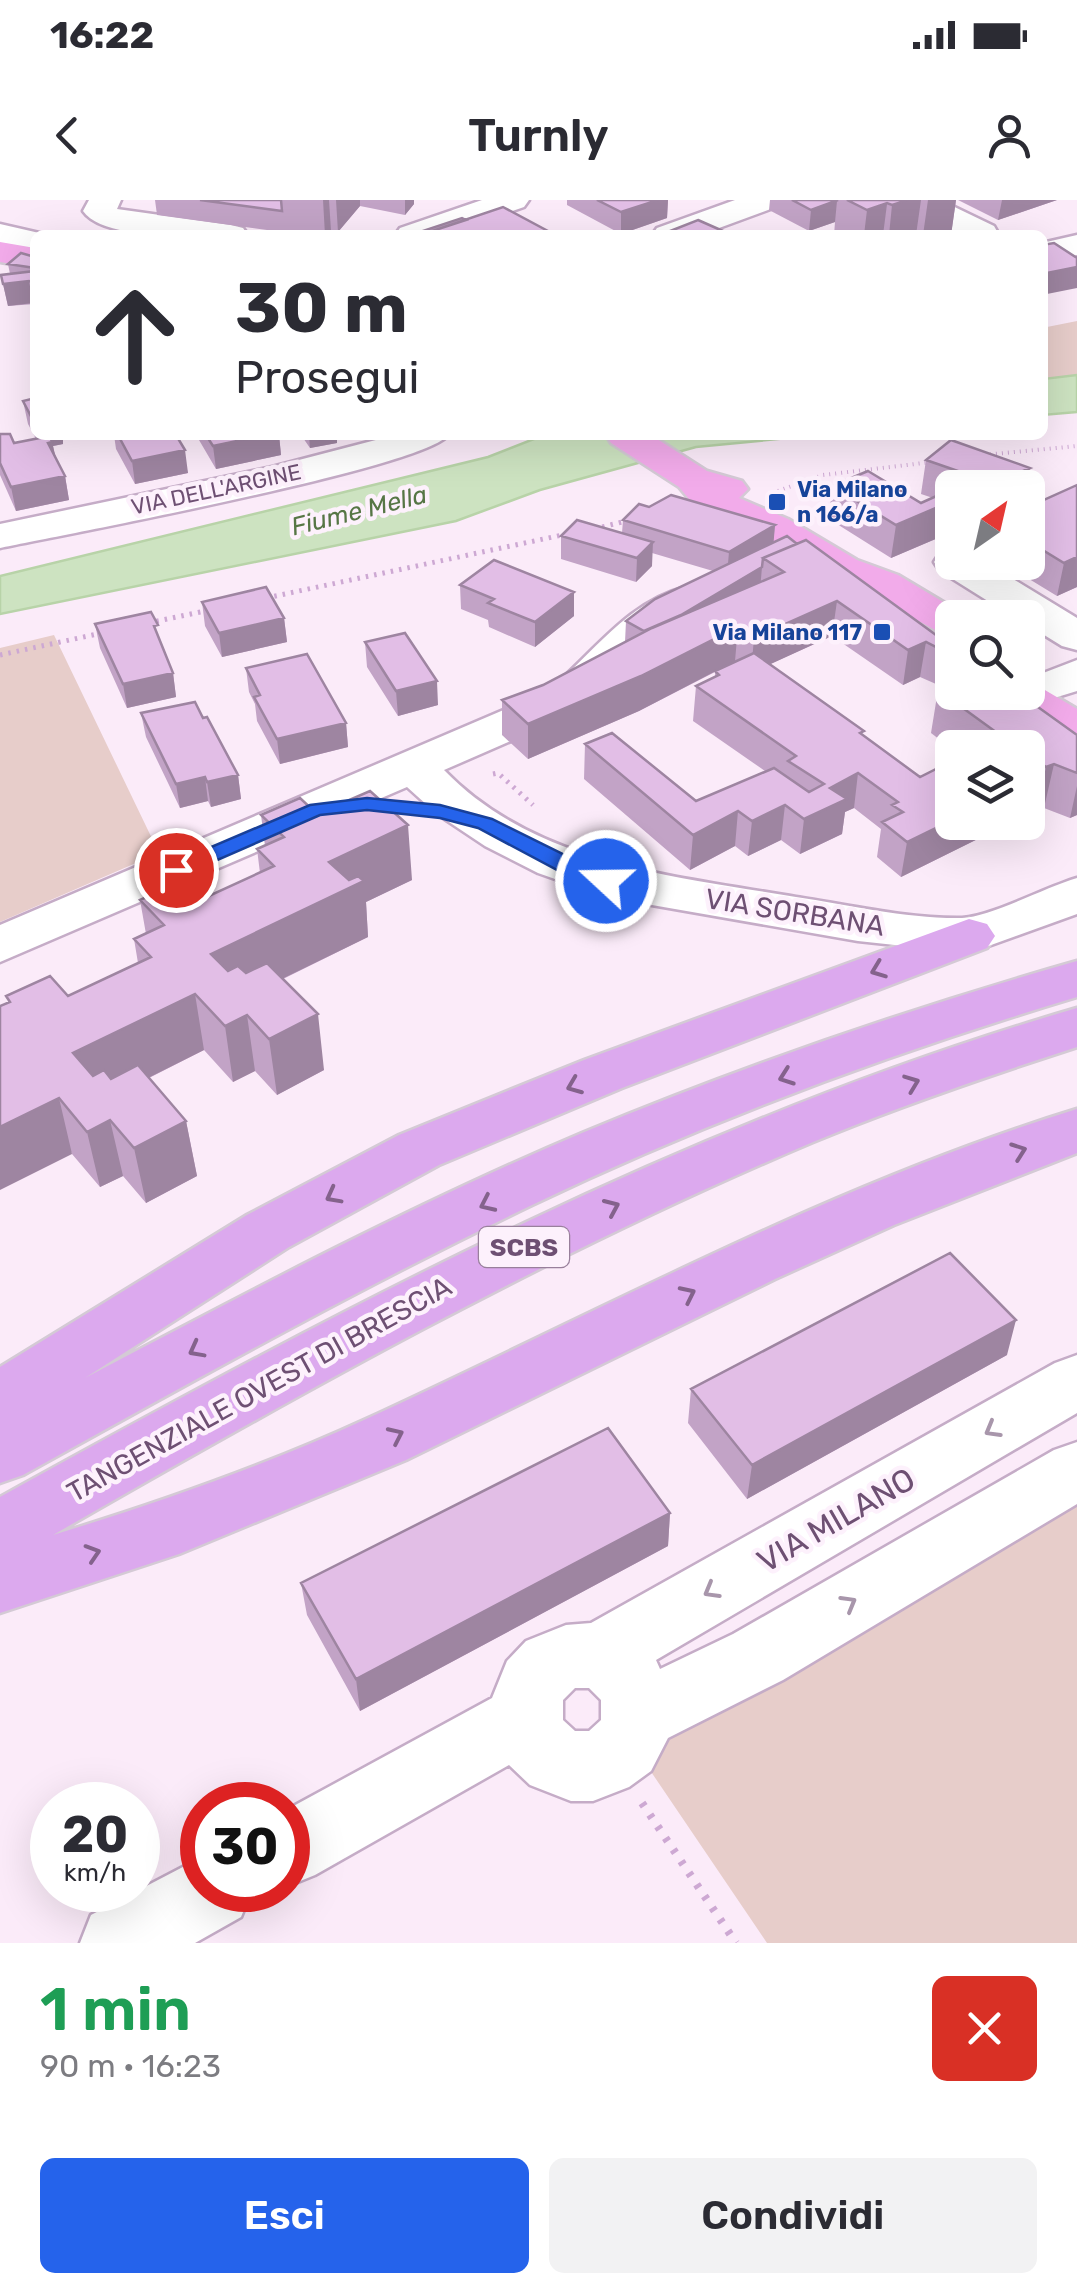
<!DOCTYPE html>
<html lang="it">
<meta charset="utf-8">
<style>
:root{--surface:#fff;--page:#f2f2f3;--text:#2b2b33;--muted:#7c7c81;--accent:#2563eb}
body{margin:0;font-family:Rubik,sans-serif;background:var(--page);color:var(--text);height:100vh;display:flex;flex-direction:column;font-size:38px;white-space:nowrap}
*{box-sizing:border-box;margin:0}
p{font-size:32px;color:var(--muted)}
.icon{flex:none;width:55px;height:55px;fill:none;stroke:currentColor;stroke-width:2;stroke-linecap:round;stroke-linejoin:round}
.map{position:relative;height:1743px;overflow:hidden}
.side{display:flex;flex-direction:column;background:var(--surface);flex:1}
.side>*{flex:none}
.top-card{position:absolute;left:30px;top:30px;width:1018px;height:210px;border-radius:15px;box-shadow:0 10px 40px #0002;background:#fff;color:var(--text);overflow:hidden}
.needle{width:65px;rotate:34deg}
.controls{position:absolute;left:935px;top:270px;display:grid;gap:20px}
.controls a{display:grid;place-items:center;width:110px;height:110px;border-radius:15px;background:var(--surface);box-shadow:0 10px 40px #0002;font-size:50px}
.speed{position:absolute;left:30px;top:1582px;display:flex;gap:20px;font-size:50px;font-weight:700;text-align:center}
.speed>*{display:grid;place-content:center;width:130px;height:130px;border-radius:50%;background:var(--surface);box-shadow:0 10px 40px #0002;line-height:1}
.speed small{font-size:25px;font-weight:400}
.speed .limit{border:15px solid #d22;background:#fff;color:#111}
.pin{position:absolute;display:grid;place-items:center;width:85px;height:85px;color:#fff;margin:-42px;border:5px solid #fff;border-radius:50%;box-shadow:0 2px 10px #0007}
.me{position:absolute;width:110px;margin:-55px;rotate:291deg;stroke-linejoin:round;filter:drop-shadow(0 0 8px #0008)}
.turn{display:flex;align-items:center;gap:35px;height:210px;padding:0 40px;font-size:45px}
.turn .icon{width:130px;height:130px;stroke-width:2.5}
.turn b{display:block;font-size:70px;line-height:85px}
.round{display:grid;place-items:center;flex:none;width:105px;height:105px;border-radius:15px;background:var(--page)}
.head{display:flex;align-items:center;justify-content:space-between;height:170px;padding:0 40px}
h1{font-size:60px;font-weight:600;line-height:75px;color:#1e9e55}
.primary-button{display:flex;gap:20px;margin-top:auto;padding:20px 40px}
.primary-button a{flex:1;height:115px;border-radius:15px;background:var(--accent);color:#fff;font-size:40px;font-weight:600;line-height:115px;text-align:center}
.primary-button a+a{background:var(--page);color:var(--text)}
.status{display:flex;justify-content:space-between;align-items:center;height:70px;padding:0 50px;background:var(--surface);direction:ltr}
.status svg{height:28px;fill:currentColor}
header{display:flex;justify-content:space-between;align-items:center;height:130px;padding:0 40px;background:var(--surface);font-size:45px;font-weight:600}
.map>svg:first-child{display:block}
</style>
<div class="status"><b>16:22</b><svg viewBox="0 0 49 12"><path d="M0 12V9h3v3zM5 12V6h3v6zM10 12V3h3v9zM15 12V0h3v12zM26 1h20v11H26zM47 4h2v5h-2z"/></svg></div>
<header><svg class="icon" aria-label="back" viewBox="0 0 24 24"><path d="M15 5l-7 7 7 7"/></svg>Turnly<svg class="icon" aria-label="person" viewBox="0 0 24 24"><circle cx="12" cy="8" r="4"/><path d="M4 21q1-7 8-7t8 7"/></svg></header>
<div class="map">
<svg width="1077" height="1743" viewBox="0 0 1077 1743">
<rect width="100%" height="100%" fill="#fbebf9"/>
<path fill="#e7cdca" d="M1077,121V175L1043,179L1042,128Z
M54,435L159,653L0,722V448Z
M1077,1294V1743H767L639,1554Z"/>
<path fill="#cde3c1" stroke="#b8d3a8" stroke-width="2.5" d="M1077,175V212L1043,215V179Z
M544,235H820L696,247L540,290L456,321L0,414V376L488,257Z"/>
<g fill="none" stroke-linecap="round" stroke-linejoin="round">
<defs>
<path id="minor" d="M89,0H121L117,9L231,25L243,28L248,35C211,35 105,43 83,11Z
M482,0H529L524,7L444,35H395L400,28Z
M735,0H781L776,7L700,35H652L657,28Z
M899,0H940L994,26L998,33L960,35L904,7Z
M0,24L48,35H35V50L0,44Z
M1077,35V55L1042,63V43Z
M395,235H448C426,267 62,335 0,348V324L272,267Z
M952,350V362H985L1077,418V450L1062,446L1028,425V418H1015L940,371L934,362L940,353Z
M686,387L701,391L707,400L701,409L646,442L606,488L580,511L444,570C536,665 674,676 796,697C849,705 908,719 962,718C990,717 1046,687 1077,678V714L969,753L858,741L606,697L538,673L485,646L437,614L407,587L0,762V725L548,491C593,454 627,402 686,387Z
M1077,460V491L1054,498L1038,495L1032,485L1038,475Z
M1077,1155V1213L656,1460L660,1469L733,1434L1054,1250L1077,1242V1304L783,1480L668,1538L651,1571L629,1587L593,1601H571L530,1585L509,1565L315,1675L288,1686V1609L492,1498L507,1461L526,1441L566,1425L591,1423L1055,1163ZM575,1488H589L601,1500V1520L589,1531H575L563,1520V1500Z
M202,1657V1690H252L241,1717L195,1743H80L91,1715Z"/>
<path id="major" d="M0,42L35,48V68L0,62Z
M606,235H651L707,271L742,281L748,289L739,298L788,319L857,360L898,375L970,418H952V435L937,431L868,393L827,378L760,337L729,327L694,305L679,287L611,243Z
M1028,480L1077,509V543L1061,539L1005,502L999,492H1028Z"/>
<path id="highway" d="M969,719L987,724L995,736L987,748L622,888L439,965L289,1047L85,1178C248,1092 412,1005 582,933C743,866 909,809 1077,761V797C891,853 707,921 532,1005C359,1088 191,1182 23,1275L0,1283V1167L247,1015L399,935L584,860Z
M1077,808V847C988,876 899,906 813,942C550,1053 300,1193 53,1335C158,1303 264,1266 364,1220C597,1113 832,984 1077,909V953L894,1025L775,1079L406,1260L179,1354L0,1413V1297C346,1106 696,919 1077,808Z"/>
</defs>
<use href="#minor" stroke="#c5acc7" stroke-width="5"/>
<use href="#major" stroke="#d4cad5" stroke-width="5"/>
<use href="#highway" stroke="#d4cad5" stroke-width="5"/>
<path stroke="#cda8d3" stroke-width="4" stroke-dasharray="1 5" stroke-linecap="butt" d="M984,255L1077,246
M778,291L823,275L932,262"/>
<path stroke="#cda8d3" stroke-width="5" stroke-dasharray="2.5 6" stroke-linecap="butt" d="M594,329L630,320
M266,398L567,334
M148,423L210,410
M0,455L102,433
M493,574L498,573L533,605"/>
<path stroke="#cda8d3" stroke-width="8" stroke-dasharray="4 10" stroke-linecap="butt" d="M642,1603L736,1743"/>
<use href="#minor" fill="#fff" fill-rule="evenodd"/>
<use href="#major" fill="#f2abea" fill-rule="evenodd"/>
<use href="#highway" fill="#dca9ee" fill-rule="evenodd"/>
</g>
<path fill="#c2a3c6" d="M155,0H414V4L405,15L360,6L338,32L331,31L328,35H304L157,15Z
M567,0H668L667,18L621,34L567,5Z
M770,0H956L951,35H834L835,22L809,31L769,10Z
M958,0H1057L998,20Z
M35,57V104L8,106L1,75L10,74L8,64Z
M35,198V235H88L63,240V244L53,246L56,258L65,276L69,300L16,311L0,275V234L14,243L36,239L28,224L23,201Z
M114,235H176L188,273L135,284L116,249Z
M198,235H279L281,255L216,269L199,240Z
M301,235H337V243L310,248Z
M926,260L1026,288H952V332L891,358L829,319L832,286L921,303L933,298L921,294Z
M1077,285V387L1057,396L1001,362H1028V307Z
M649,307L775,325L773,343L797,344L951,446L945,481L936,484L920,477L903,485L832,436L770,464L864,536L952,622H1012L901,677L877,657L881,629L854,608L845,612L842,634L800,654L781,640L748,656L735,646L690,670L584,579L585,544L696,601L765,571L693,521L696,486L715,477V472L639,511L528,559L502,535V500L543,485L625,442L626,421L713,371L652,353V366L636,382L561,359V336L622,333L623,320Z
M460,385L574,392V416L535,447L489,427L488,420L461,409Z
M202,402L284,418L287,442L222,457L205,426Z
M95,424L173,473L176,497L127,508L100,448Z
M365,442L438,505L398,516L367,467Z
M246,468L346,523L348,547L280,564L257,521L255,504L249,492Z
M938,490L1077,535V615L1070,618L1044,608L1028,615V548H952V549L931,533Z
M141,513L203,518L238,575L241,599L211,607L208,601L180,608L146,537Z
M317,614L412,680L366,702L368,737L283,779L324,870L277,895L255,871L233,882L204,850L149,878L186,921L197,976L146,1003L123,976L100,987L72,954L6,796H68L138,763L134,739L146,734L140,700L198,701L260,673L257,649L265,646L261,615Z
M1007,1155L747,1299L688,1223L691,1189Z
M670,1313L668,1346L360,1511L307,1415L301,1383Z"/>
<path fill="#9e85a1" d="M323,0H329L331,31L328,35H325Z
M336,0H360V6L338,32Z
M405,0H414V4L405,15Z
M658,0H668L667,18L621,34V12Z
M847,0L890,3L887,4L883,35H864L867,10Z
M908,0H921L916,35H889L892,5Z
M928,0H956L951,35H923Z
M1002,0H1057L998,20Z
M837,1L835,22L809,31L811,10Z
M1077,67V88L1042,95V74Z
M29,81L33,103L8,106L3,84Z
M37,235H88L63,240V244L53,246L57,265L40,248Z
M265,235H279L281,255L216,269L213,246Z
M309,235H337V243L310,248Z
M185,250L188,273L135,284L132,261Z
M1030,268L1026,288H984Z
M65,276L69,300L16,311L11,287Z
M952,301V332L891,358L896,325Z
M775,325L773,349L727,375L729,352Z
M653,342L652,366L636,382L637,358Z
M1077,357V387L1057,396L1064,363Z
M762,367L760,390L644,431Z
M574,392V416L535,447V422Z
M837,401L832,436L751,473L754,438Z
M284,418L287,442L222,457L219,433Z
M738,427L735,461L639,511L528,559V524Z
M926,442L920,477L903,485L908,450Z
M951,446L945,481L936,484L942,450Z
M173,473L176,497L127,508L123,484Z
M437,481L438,505L398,516L396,491Z
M346,523L348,547L280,564L277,539Z
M1054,564L1044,608L1028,615V584L1044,576L1046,567Z
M858,573L854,608L845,612L842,634L800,654L804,619L830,588Z
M238,575L241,599L211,607L207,582Z
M205,577L208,601L180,608L176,584Z
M1077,586V615L1070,618Z
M785,605L781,640L748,656L752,621Z
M738,611L735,646L690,670L693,635Z
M952,620V622H1012L901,677L907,642Z
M408,625L412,680L366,702L368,737L220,809L211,754L329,662Z
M195,794L204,850L86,909L73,853Z
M318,814L324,870L277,895L269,839Z
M247,815L255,871L233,882L225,826Z
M59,898L72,954L0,990V927Z
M110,920L123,976L100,987L87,932Z
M186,921L197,976L146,1003L134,948Z
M1016,1120L1007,1155L747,1299L752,1265Z
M670,1313L668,1346L360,1511L356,1479Z"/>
<path fill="#e2bee6" stroke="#9e85a1" stroke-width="2.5" d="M200,0H281L282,11Z
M597,0H658L621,12Z
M792,0H838L811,10Z
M847,0H908L892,5L887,3L867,10Z
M503,7L546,30L532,35H420Z
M462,18L466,20L420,35H411Z
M698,20L732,35H660Z
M1054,43L1077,58V67L1042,74V45Z
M21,53L35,57V68L8,64Z
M35,71V84L29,81L3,84L1,75Z
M35,198V224L23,201Z
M0,234H10L14,243L50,236L52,242L48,243L65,276L11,287L0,263Z
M118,235H176L185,250L132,261Z
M206,235H265L213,246Z
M951,240L1030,268L984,288H956L978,278L926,260Z
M868,271L921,303L952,289V301L896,325L832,286Z
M1077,285V357L1064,363L1028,341V307Z
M671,295L775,325L729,352L623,320L639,304L649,307Z
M577,320L653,342L637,358L561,336Z
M787,336L797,344L763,358L762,367L681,415L644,431L626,421L655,399Z
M806,340L951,446L942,450L926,442L908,450L837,401L754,438L738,427L641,476L528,524L502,500L543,485L652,428L784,372L763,358Z
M494,360L574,392L535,422L488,403L494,399L460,385Z
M266,387L284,418L219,433L202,402Z
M151,412L158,425L154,426L173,473L123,484L95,424Z
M405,433L437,481L396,491L365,442Z
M754,453L864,531L860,533L920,577L952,561V620L907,642L882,622L903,612L892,605L898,602L858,573L830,588L847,599L804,619L785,605L752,621L738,611L693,635L585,544L612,533L696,601L774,568L809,592L824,584L788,561L796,556L696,486L719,475L715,471Z
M307,454L346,523L277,539L254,497L260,495L246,468Z
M952,484V492H1017L1077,535V573L1054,564L1046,567L1028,554V548H1018L938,490Z
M195,502L203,518L207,517L238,575L207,582L205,577L176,584L141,513Z
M996,541L1004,548H983Z
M1028,564L1044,576L1028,584Z
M370,591L408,625L329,662L349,680L358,676L364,681L211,754L228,771L238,766L246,773L267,763L318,814L269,839L247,815L225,826L195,794L73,853L93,876L104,870L111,879L138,865L186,921L134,948L110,920L87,932L59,898L0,927V806L10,802L6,796L50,776L68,796L151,757L134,739L164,725L140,700L179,682L198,701L274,666L257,649L284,637L261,615L300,598L317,614Z
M950,1053L1016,1120L752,1265L691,1189Z
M608,1228L670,1313L356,1479L301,1383Z"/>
<defs><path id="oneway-chevron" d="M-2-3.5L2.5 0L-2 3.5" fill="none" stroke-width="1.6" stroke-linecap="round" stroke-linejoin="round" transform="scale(2.5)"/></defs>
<g stroke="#84628c">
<use href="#oneway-chevron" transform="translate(878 770) rotate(159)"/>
<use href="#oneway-chevron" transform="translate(786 877) rotate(160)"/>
<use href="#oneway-chevron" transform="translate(912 883) rotate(-21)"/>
<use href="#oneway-chevron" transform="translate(574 886) rotate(158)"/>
<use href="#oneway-chevron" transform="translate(1019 951) rotate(-20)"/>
<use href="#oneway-chevron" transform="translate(333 996) rotate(152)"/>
<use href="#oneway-chevron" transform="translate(487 1004) rotate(155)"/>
<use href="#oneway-chevron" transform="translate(612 1007) rotate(-24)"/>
<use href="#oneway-chevron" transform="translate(688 1094) rotate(-26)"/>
<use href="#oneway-chevron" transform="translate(196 1150) rotate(152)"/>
<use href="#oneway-chevron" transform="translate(396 1235) rotate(-25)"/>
<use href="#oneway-chevron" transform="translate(93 1353) rotate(-18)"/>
</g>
<g stroke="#a896ab">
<use href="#oneway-chevron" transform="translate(992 1230) rotate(150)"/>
<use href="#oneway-chevron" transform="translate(711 1391) rotate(150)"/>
<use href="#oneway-chevron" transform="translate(849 1403) rotate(-30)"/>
</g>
<path fill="#2563eb" stroke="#184099" stroke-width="2.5" d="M367,598L440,605L492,619L617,681L606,688L561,672L478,628L440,618L367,610L320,615L183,675H169L166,670L169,665L310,605Z"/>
<g fill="#1a4fb4" stroke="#fdf1fc" stroke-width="4">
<rect x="767" y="292" width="20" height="20" rx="5"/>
<rect x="872" y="422" width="20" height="20" rx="5"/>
</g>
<g text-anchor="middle" stroke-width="9" stroke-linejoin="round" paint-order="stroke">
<g font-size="22" fill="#6e5073" stroke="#fdf1fc">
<text transform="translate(216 289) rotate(-12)" y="8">VIA DELL'ARGINE</text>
</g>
<g font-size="22" font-weight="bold" fill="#164399" stroke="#fdf1fc" text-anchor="start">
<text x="797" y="297">Via Milano<tspan x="797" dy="25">n 166/a</tspan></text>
<text x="862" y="440" text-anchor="end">Via Milano 117</text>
</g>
<g font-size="25" font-style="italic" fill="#567645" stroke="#fdf1fc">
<text transform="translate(359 310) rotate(-14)" y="9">Fiume Mella</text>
</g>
<rect fill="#fdf1fc" stroke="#99809c" stroke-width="2.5" x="479" y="1027" width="90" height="40" rx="8"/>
<g font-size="25" font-weight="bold" fill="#6e5073">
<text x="524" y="1056">SCBS</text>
</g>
<g font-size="28" fill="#6e5073" stroke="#fdf1fc">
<text transform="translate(795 712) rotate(9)" y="10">VIA SORBANA</text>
<text transform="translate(259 1189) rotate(-29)" y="10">TANGENZIALE OVEST DI BRESCIA</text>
</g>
<g font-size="32" fill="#6e5073" stroke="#fdf1fc">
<text transform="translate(836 1320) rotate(-30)" y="11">VIA MILANO</text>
</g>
</g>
</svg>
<div class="controls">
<a><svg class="needle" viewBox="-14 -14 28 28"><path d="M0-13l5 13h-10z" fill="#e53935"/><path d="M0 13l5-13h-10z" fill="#7c7c81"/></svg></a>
<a><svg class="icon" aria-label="search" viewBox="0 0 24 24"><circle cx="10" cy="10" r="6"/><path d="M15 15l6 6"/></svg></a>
<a><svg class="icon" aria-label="layers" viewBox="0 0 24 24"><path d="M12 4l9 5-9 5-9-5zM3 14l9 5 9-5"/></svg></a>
</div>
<div class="speed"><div>20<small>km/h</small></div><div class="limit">30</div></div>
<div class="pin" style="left:176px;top:670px;background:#d93025"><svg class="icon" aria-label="arrive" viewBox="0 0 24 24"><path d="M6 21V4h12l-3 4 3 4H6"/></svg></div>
<svg class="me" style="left:606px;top:681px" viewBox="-20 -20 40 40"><circle r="17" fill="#2563eb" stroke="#fff" stroke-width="3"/><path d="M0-11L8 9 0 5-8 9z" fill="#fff"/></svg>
<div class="top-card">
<div class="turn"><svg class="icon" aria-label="ahead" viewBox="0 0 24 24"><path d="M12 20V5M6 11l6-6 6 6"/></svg><div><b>30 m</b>Prosegui</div></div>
</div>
</div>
<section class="side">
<div class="head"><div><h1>1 min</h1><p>90 m · 16:23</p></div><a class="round" style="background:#d93025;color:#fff"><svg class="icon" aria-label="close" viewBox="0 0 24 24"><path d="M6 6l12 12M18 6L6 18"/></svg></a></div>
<div class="primary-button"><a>Esci</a><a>Condividi</a></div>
</section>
